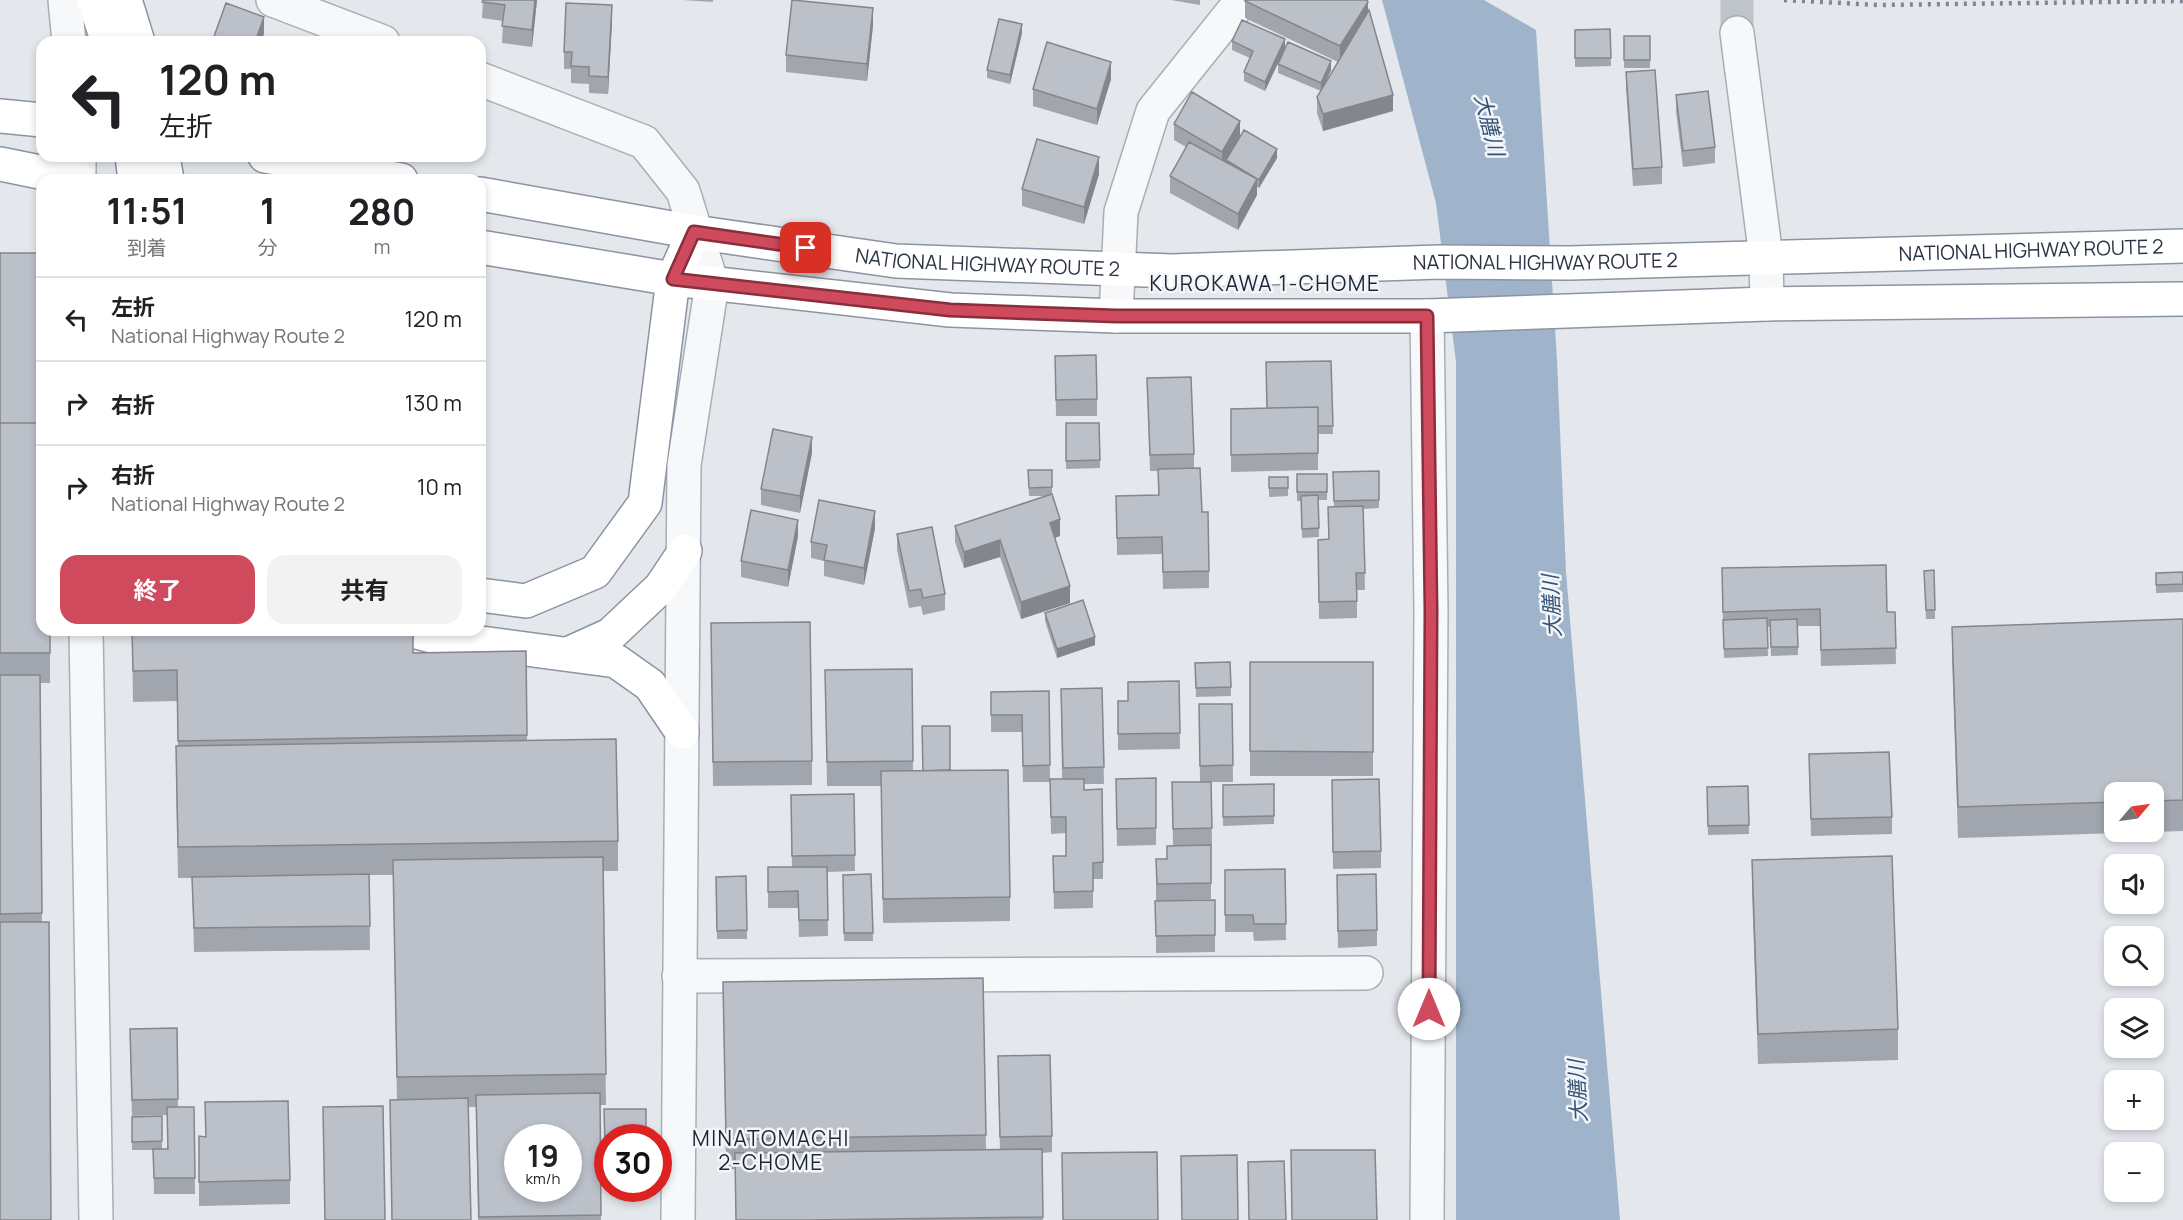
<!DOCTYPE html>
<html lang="ja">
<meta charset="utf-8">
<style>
:root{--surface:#fff;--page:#f2f2f2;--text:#202124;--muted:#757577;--line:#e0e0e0;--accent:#cf4a5d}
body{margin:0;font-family:Manrope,"Noto Sans JP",sans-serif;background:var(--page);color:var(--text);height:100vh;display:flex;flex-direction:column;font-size:22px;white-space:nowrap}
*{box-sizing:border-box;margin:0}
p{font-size:20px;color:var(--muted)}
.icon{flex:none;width:33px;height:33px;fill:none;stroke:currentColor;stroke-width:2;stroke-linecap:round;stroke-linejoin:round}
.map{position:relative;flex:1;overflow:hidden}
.panel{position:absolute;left:36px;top:174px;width:450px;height:462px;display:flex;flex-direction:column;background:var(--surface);border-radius:18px;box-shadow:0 3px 9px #0003}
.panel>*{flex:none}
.guide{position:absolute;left:36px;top:36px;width:450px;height:126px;border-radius:18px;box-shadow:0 3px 9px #0003;background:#fff;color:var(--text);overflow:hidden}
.needle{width:39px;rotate:61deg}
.tools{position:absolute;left:2104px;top:782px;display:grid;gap:12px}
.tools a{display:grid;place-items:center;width:60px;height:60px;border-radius:12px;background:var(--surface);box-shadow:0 3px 9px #0003;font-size:30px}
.speed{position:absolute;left:504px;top:1124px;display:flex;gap:12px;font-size:30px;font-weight:700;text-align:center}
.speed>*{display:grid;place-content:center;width:78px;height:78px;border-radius:50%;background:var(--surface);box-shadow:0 3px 9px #0003;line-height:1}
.speed small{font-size:15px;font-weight:400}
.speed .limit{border:9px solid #d22;background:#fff;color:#111}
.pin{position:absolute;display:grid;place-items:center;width:51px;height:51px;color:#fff;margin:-26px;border-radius:12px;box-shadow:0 3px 9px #0006}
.me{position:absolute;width:66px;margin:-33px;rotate:0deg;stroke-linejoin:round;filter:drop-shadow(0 0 4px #0008)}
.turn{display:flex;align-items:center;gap:21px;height:126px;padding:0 24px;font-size:27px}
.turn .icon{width:78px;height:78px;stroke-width:2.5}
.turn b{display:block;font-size:42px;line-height:51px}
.eta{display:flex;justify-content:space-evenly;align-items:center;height:102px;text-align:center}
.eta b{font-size:36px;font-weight:700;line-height:42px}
.action{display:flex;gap:12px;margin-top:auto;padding:12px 24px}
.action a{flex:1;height:69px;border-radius:18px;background:var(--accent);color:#fff;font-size:24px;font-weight:700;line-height:69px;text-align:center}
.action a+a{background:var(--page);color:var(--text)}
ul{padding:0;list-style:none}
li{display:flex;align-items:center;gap:18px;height:84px;padding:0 24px;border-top:2px solid var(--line)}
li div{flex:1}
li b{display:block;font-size:22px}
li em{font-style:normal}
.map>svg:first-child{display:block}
</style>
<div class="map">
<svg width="2183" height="1220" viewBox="0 0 2183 1220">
<rect width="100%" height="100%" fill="#e4e7eb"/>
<path fill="#9fb4cb" d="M1382,0H1484L1536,30L1557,360L1566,572L1620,1220H1456V362L1436,203Z"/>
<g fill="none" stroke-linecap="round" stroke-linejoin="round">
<path stroke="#bfc3ca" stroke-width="33" stroke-dasharray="33 16" stroke-linecap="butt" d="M1737,33V0"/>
<defs>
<path id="minor" d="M65,0L69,42
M273,0L383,42
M1737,33L1766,257L1767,304
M480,79L644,142L683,191L712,284L684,465L678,1220
M79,156V180
M1116,316L1121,212L1153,111L1242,0
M1427,316L1431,611L1427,1220
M86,630L96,1220
M679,976L1366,973"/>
<g id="highway">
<path d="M94,0L108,42"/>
<path d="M125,0L138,42"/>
<path d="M0,116L42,120"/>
<path d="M132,156L135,180"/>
<path d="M163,156L167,180"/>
<path d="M265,156L401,180"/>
<path d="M0,164L79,180"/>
<path id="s1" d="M480,194L694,232L896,261L1172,271L1439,262L1570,263L2183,246"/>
<path d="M480,247L673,279L950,310L1116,316H1427L1767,304L2183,299"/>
<path d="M480,595L526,601L595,572L645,503L673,279L694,232"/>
<path d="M409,630L436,637L616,661L650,685L682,732"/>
<path d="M568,654L610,635L661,587L685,551"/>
</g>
</defs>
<use href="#minor" stroke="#a9aeb6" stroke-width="36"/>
<use href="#highway" stroke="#8b94a2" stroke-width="36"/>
<use href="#minor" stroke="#f6f8fa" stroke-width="33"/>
<use href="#highway" stroke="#fff" stroke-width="33"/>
<path stroke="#7d8695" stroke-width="4.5" stroke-dasharray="3 6" stroke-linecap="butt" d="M1784,0L1878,5L2183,1"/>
</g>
<path fill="#a1a5ad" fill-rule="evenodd" d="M483,0H537L532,47L502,43L503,21L482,18Z
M683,0H713V2Z
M1171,0H1200V5Z
M1245,1L1368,12L1393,111L1323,131L1317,113V97L1321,91L1278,73V64L1331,70L1324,86L1338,62L1245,18Z
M612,22L608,94L589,93V84L571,83V69H564V52Z
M873,25L867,81L786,72V55Z
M1610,29L1611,66L1575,67V30Z
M1022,33L1010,84L987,78V70Z
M1624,36H1650V68H1624Z
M1232,41L1285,48L1265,91L1244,81V72L1250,58L1232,50Z
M1626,72L1662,167V184L1633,186L1626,88Z
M1111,79L1097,125L1033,106V89Z
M1676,95L1715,147V163L1683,167L1676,112Z
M1174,124L1240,137L1277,158L1259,188L1257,187V195L1238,230L1170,193V176L1186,147L1174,140Z
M1099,174L1084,224L1022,206V189Z
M0,253L50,653V683H40L42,922L0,1220Z
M1055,356L1097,399V416H1056Z
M1331,361L1333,434H1318V470L1231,472V409L1267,408Z
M1147,378L1194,454V468L1202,512L1209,571V588L1163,589L1162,554L1117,555L1116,496L1158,495V471H1150Z
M1066,423H1099L1100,468L1066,469Z
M812,453L800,513L761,505V489Z
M1028,470H1052V496L1060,536L1055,538L1070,603L1021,619L1000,557L964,568L955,542V526L1045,496H1029Z
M1379,471V508L1363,509L1365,590H1357V618L1319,619L1318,540H1328L1334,506L1333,472Z
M1297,474H1327V500H1318L1319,537L1302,538L1301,501H1297Z
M1269,477H1288V496L1269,497Z
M875,528L864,585L824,576V561L811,558V542Z
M897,534L945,594V610L923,615L921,606L909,608L897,550Z
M798,536L788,587L741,577V561Z
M1934,570L1935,619H1926L1924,571Z
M2183,572V592L2156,593V573Z
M1722,585L1887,612H1895L1896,664L1821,666L1820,626H1798V655L1771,656L1770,627H1767L1768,656L1724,658Z
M1045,613L1095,645L1057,658L1045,621Z
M2183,619V831L1958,838L1952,657V627ZM2115,792H2154V831H2115Z
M711,623L812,761V785L713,786Z
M132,630L203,632L413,653L526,651L527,740L618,841V871H603L606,1105H600L601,1220H478L476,1107H468L471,1220H392L390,1100H397L393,875H369L370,950L194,952L192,878H178L176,776V746H178L177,701L133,702Z
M1230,662L1231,696L1196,697L1195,663Z
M1250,662H1373V776H1250Z
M912,669L913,771L950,770L1010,897V921L883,923L881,786H827L825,670Z
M1179,681L1180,749L1118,750V701H1128Z
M1102,688L1104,784H1084V790L1103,862V879H1093V908L1054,909L1053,856H1066V833L1051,834L1050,779H1062L1061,689Z
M1049,691L1050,782H1023L1022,732H991V692Z
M1199,704H1232L1233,782H1211L1212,845H1173L1172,782H1200Z
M1809,754L1892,817V834L1811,836Z
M1156,778V845L1117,846L1116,779Z
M1332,780L1381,851V868L1333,869Z
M1274,784V824L1223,826V785Z
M1748,786L1749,834L1708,835L1707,787Z
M854,794L855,871L827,872L828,936L799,937L798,908H768V867H792L791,795Z
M1211,845V899L1157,901L1215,900V952L1156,953V859H1167Z
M1752,860L1898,1029V1060L1758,1064L1752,891Z
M1285,869L1286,940L1254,941L1253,932H1225V870Z
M871,874L873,941H844L843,875Z
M746,876L747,939H717L716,877Z
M1337,892L1377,930V946L1338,948Z
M983,978L986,1150H1000L998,1073L1052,1136V1152L1042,1153L1043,1220H736L735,1169L726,1170L723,982Z
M177,1028L178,1107H194L195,1194H154L153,1150H132V1117L162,1116V1149H167V1115L132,1116L130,1045Z
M205,1102L290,1180V1204L199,1206V1136L206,1137Z
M604,1109L608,1137V1153H605Z"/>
<path fill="#83868d" d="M535,0H537L532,47V30Z
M1368,2V18L1340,63V46Z
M612,5V22L608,94V77Z
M873,8V25L867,81V64Z
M264,17V34L261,42H255Z
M1022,24V33L1010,84V75Z
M1285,39V48L1265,91V82Z
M1331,61V70L1321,91V83Z
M1111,62V79L1097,125V109Z
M1393,95V111L1323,131V114Z
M1240,121V138L1222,169V152Z
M1277,149V158L1259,188V180Z
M1099,157V174L1084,224V207Z
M1257,179V195L1238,230V214Z
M812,437V453L800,513V496Z
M875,511V528L864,585V568Z
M1060,519V536L1050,539V523Z
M798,520V536L788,587V570Z
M1000,540V557L964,568V552Z
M1070,586V603L1021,619V602Z
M1095,637V645L1057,658V649Z"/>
<path fill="#bbc0c9" stroke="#83868d" stroke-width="1.5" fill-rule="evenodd" d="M483,0H535L532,30L502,26L505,5L482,2Z
M792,0L873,8L867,64L786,55Z
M1247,0H1367L1368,2L1340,46L1245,1Z
M226,3L264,17L255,42H212Z
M566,3L612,5L608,77L589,76V67L571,66L572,52H564Z
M1369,10L1393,95L1323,114L1317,97Z
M999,19L1022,24L1010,75L987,70Z
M1242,20L1285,39L1265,82L1244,72L1253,51L1232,41Z
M1610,29L1611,58H1575V30Z
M1624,36H1650V60H1624Z
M362,38L372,42H361Z
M1047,42L1111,62L1097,109L1033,89Z
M1288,42L1331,61L1321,83L1278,64Z
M1655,70L1662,167L1633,169L1626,72Z
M1708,91L1715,147L1683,151L1676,95Z
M1192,92L1240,121L1222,152L1174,124Z
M1244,130L1277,149L1259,180L1226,160Z
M1037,139L1099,157L1084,207L1022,189Z
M1189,142L1257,179L1238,214L1170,176Z
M0,253H42V423H0Z
M1096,355L1097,399L1056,400L1055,356Z
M1331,361L1333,426H1318V407L1267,408L1266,362Z
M1191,377L1194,454L1150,455L1147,378Z
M1318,407V453L1231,455V409Z
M0,423H42V630H50V653H0Z
M1066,423H1099L1100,460L1066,461Z
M773,429L812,437L800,496L761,489Z
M1200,468L1202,512H1208L1209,571L1163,572L1162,537L1117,538L1116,496L1159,495L1158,469Z
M1028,470H1052V487L1029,488Z
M1379,471V500L1334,501L1333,472Z
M1297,474H1327V492H1297Z
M1269,477H1288V488H1269Z
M1052,494L1060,519L1050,523L1070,586L1021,602L1000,540L964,552L955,526Z
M1318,495L1319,528L1302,529L1301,496Z
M819,500L875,511L864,568L824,560L827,545L811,542Z
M1363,506L1365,573H1356L1357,601L1319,602L1318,540L1329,539L1328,507Z
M751,510L798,520L788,570L741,561Z
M932,527L945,594L923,598L921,589L909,591L897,534Z
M1886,565L1887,612H1895L1896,648L1821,650L1820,609L1723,612L1722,568Z
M1934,570L1935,610H1926L1924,571Z
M2183,572V584L2156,585V573Z
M1083,600L1095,637L1057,649L1045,613Z
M1767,618L1768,648L1724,649L1723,620Z
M1797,619L1798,647H1771L1770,620Z
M2183,619V800L2154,801V792H2115V802L1958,807L1952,627Z
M810,622L812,761L713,762L711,623Z
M132,630H203V632L413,630V653L526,651L527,735L178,741L177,670L133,671Z
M1230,662L1231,687L1196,688L1195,663Z
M1250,662H1373V752L1250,751Z
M912,669L913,761L827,762L825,670Z
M0,675H40L42,913L0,914Z
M1179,681L1180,733L1118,734V701H1128V682Z
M1102,688L1104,767L1063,768L1061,689Z
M1049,691L1050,765L1023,766L1022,715H991V692Z
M1199,704H1232L1233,765L1200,766Z
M922,726H950V770L923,771Z
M616,739L618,841L178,847L176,746Z
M1889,752L1892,817L1811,819L1809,754Z
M1008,770L1010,897L883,899L881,771Z
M1156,778V828L1117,829L1116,779Z
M1050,779H1084V790L1102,789L1103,862L1093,863V891L1054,892L1053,856H1066V817H1051Z
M1379,779L1381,851L1333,852L1332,780Z
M1172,782H1211L1212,828L1173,829Z
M1274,784V816L1223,817V785Z
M1748,786L1749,825L1708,826L1707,787Z
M854,794L855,855L792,856L791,795Z
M1211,845V883L1157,884L1156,859H1167V846Z
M1892,856L1898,1029L1758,1034L1752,860Z
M603,857L606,1074L397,1077L393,860Z
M768,867H827L828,920H799L798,891L768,892Z
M1285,869L1286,924H1254L1253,915H1225V870Z
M369,874L370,926L194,928L192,877Z
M871,874L873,933H844L843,875Z
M1376,874L1377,930L1338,931L1337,875Z
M746,876L747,930L717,931L716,877Z
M1215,900V935L1156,936L1155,901Z
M0,922H49L51,1220H0Z
M983,978L986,1135L726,1139L723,982Z
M177,1028L178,1099L132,1100L130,1029Z
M1050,1055L1052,1136L1000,1137L998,1056Z
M600,1093L601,1215L479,1217L476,1095ZM518,1137H568V1188H518Z
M468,1098L471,1220H392L390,1100Z
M288,1101L290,1180L199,1182V1136L206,1137L205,1102Z
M383,1106L385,1220H325L323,1107Z
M167,1107H194L195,1178H154L153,1149H168Z
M604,1109H646V1137H608V1145H605Z
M162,1116V1141L132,1142V1117Z
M1042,1149L1043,1217L809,1220H736L735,1153Z
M1291,1150H1375L1377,1220H1292Z
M1157,1152L1158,1220H1063L1062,1153Z
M1237,1155L1238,1220H1182L1181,1156Z
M1284,1161L1286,1220H1249L1248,1162Z"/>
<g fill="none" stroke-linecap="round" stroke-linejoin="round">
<defs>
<path id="route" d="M806,248L694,232L673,279L950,310L1116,316H1427L1431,610L1429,1009"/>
</defs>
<use href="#route" stroke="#87303c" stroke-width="15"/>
<use href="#route" stroke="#cf4a5d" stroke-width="10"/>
</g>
<g text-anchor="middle" stroke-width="5" stroke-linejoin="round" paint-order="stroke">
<g font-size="20" fill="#2b3444" stroke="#f3f6f9">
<text dy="7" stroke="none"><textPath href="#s1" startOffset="1557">NATIONAL HIGHWAY ROUTE 2</textPath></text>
<text dy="7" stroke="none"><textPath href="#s1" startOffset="513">NATIONAL HIGHWAY ROUTE 2</textPath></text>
<text dy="7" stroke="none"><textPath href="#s1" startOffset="1071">NATIONAL HIGHWAY ROUTE 2</textPath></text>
</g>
<g font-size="21" font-style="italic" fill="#355378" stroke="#f3f6f9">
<text transform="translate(1489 125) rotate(76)" y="7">大膳川</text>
<text transform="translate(1552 606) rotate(-93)" y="7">大膳川</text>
<text transform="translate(1578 1091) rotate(-93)" y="7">大膳川</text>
</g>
<g font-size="21" letter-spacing="1.5" fill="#1d2535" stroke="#f3f6f9">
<text x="1265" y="291">KUROKAWA 1-CHOME</text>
<text x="771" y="1146">MINATOMACHI<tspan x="771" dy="24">2-CHOME</tspan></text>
</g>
</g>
</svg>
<div class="tools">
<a><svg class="needle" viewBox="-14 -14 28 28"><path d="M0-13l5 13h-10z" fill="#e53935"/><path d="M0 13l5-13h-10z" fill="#757577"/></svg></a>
<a><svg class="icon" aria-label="sound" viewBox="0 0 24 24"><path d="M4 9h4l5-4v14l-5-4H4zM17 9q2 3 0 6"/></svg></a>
<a><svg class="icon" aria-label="search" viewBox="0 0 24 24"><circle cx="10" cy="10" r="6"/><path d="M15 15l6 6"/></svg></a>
<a><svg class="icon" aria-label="layers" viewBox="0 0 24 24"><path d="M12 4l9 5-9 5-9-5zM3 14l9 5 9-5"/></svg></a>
<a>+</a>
<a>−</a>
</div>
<div class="speed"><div>19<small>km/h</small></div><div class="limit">30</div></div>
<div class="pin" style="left:806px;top:248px;background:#d93025"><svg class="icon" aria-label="arrive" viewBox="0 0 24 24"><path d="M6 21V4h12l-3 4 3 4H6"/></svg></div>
<svg class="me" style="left:1429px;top:1009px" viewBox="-20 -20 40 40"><circle r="19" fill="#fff"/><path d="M0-13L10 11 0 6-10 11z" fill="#cf4a5d"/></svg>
<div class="guide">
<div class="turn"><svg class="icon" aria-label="left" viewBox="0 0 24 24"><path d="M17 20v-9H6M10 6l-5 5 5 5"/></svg><div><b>120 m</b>左折</div></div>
</div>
<section class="panel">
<div class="eta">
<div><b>11:51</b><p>到着</p></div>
<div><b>1</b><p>分</p></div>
<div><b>280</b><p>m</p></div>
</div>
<ul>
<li><svg class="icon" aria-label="left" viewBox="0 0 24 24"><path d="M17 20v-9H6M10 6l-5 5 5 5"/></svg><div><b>左折</b><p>National Highway Route 2</p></div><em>120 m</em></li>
<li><svg class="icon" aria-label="right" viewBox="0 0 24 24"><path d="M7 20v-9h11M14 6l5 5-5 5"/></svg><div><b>右折</b></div><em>130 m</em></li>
<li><svg class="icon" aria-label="right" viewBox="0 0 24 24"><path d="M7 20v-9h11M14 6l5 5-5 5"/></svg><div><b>右折</b><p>National Highway Route 2</p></div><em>10 m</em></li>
</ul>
<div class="action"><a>終了</a><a>共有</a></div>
</section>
</div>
